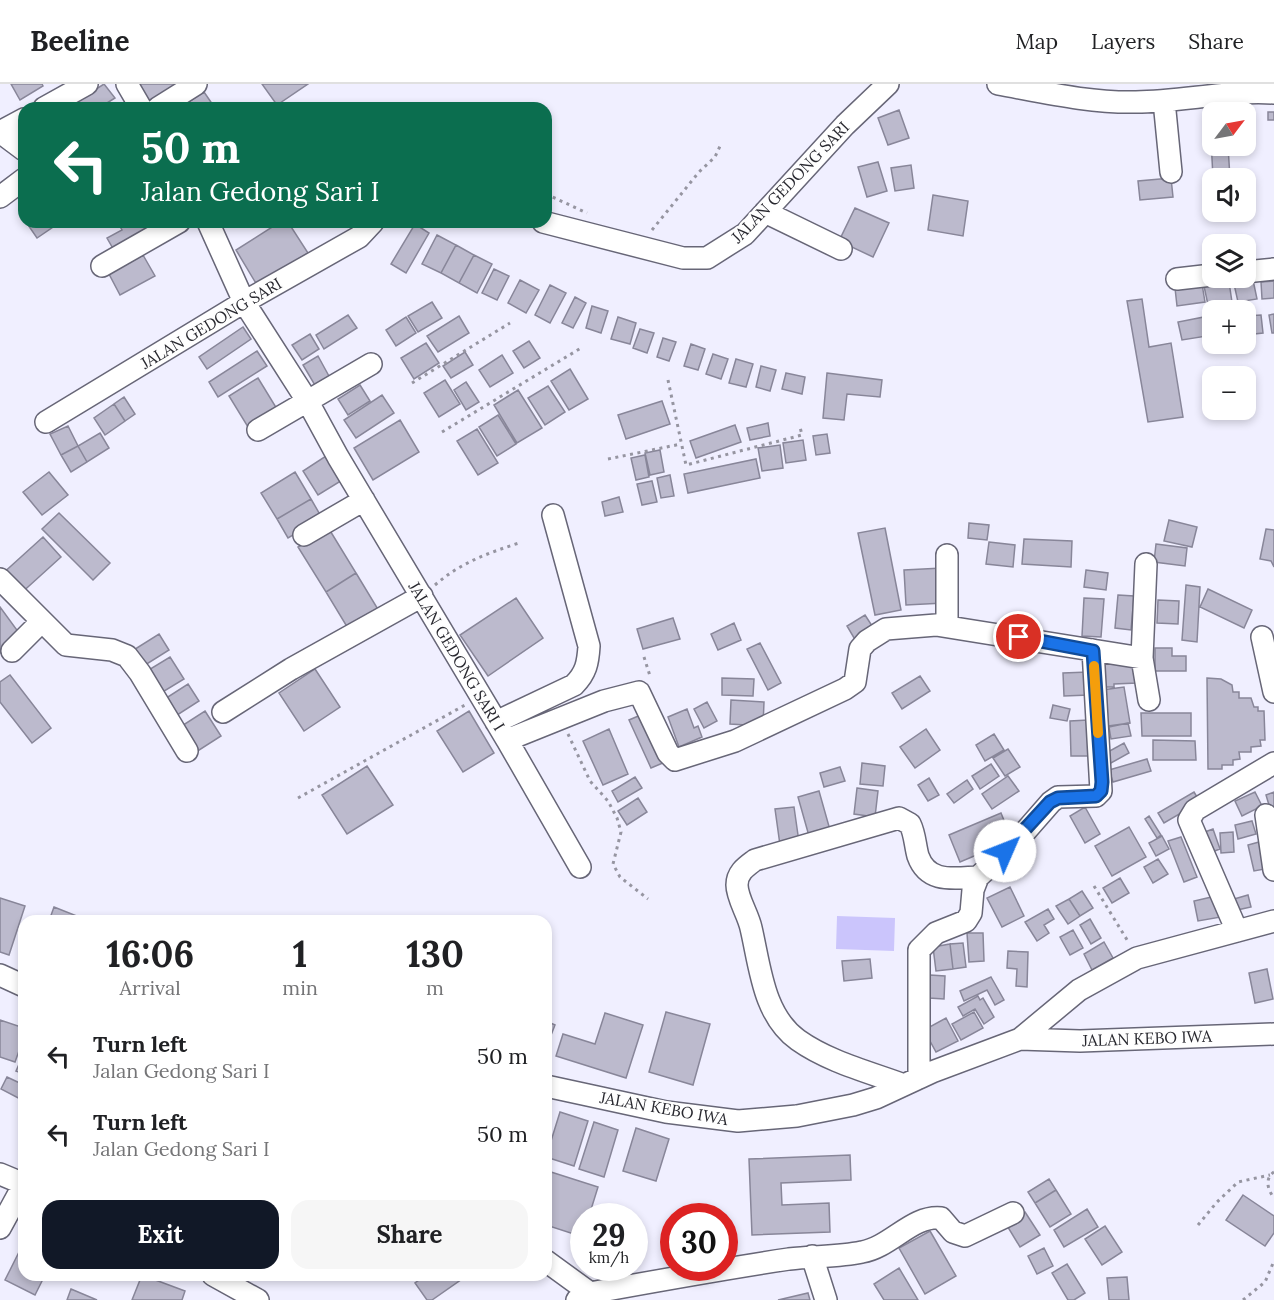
<!DOCTYPE html>
<meta charset="utf-8">
<style>
:root{--surface:#fff;--page:#f6f6f6;--text:#202124;--muted:#757577;--line:#e0e0e0;--accent:#111827}
body{margin:0;font-family:Lora,serif;background:var(--page);color:var(--text);height:100vh;display:flex;flex-direction:column;font-size:22px;white-space:nowrap}
*{box-sizing:border-box;margin:0}
p{font-size:20px;color:var(--muted)}
.icon{flex:none;width:33px;height:33px;fill:none;stroke:currentColor;stroke-width:2;stroke-linecap:round;stroke-linejoin:round}
.map{position:relative;flex:1;overflow:hidden}
.side{position:absolute;left:18px;top:831px;width:534px;height:366px;display:flex;flex-direction:column;background:var(--surface);border-radius:18px;box-shadow:0 3px 9px #0003}
.side>*{flex:none}
.top-card{position:absolute;left:18px;top:18px;width:534px;height:126px;border-radius:18px;box-shadow:0 3px 9px #0003;background:#0b6e4f;color:#fff;overflow:hidden}
.needle{width:39px;rotate:58deg}
.tools{position:absolute;left:1202px;top:18px;display:grid;gap:12px}
.tools a{display:grid;place-items:center;width:54px;height:54px;border-radius:12px;background:var(--surface);box-shadow:0 3px 9px #0003;font-size:30px}
.speed{position:absolute;left:570px;top:1119px;display:flex;gap:12px;font-size:30px;font-weight:700;text-align:center}
.speed>*{display:grid;place-content:center;width:78px;height:78px;border-radius:50%;background:var(--surface);box-shadow:0 3px 9px #0003;line-height:1}
.speed small{font-size:15px;font-weight:400}
.speed .limit{border:9px solid #d22;background:#fff;color:#111}
.pin{position:absolute;display:grid;place-items:center;width:51px;height:51px;color:#fff;margin:-26px;border:3px solid #fff;border-radius:50%;box-shadow:0 2px 6px #0007}
.me{position:absolute;width:66px;margin:-33px;rotate:46deg;stroke-linejoin:round;filter:drop-shadow(0 0 4px #0008)}
.turn{display:flex;align-items:center;gap:21px;height:126px;padding:0 24px;font-size:27px}
.turn .icon{width:78px;height:78px;stroke-width:2.5}
.turn b{display:block;font-size:42px;line-height:51px}
.eta{display:flex;justify-content:space-evenly;align-items:center;height:102px;text-align:center}
.eta b{font-size:36px;font-weight:700;line-height:42px}
.button{display:flex;gap:12px;margin-top:auto;padding:12px 24px}
.button a{flex:1;height:69px;border-radius:18px;background:var(--accent);color:#fff;font-size:24px;font-weight:700;line-height:69px;text-align:center}
.button a+a{background:var(--page);color:var(--text)}
ul{padding:0;list-style:none}
li{display:flex;align-items:center;gap:18px;height:78px;padding:0 24px}
li div{flex:1}
li b{display:block;font-size:22px}
li em{font-style:normal}
header{display:flex;align-items:center;gap:36px;box-sizing:border-box;height:84px;padding:0 30px;background:var(--surface);border-bottom:2px solid var(--line)}
header strong{font-size:28px}
nav{display:flex;gap:33px;margin-inline-start:auto;font-size:21px}
.map>svg:first-child{display:block}
</style>
<header>
<strong>Beeline</strong>
<nav><a>Map</a><a>Layers</a><a>Share</a></nav>
</header>
<div class="map">
<svg width="1274" height="1216" viewBox="0 0 1274 1216">
<rect width="100%" height="100%" fill="#f0efff"/>
<path fill="#cbc5fc" d="M837,832L895,834L894,867L836,865Z"/>
<path fill="#bcbacd" stroke="#888699" stroke-width="1.5" d="M11,0H42L43,2L20,16Z
M104,0L115,14L99,24H80L76,18Z
M133,0H178L147,24Z
M262,0H308L277,21Z
M204,8L215,24H179Z
M1241,20L1242,28H1212V47H1210L1207,22Z
M899,26L909,54L888,61L878,34Z
M1268,28H1274V36H1268Z
M1211,55L1212,62H1228L1230,94H1213Z
M878,78L887,107L867,113L858,83Z
M911,81L914,104L895,107L891,84Z
M1171,94L1173,113L1140,116L1138,97Z
M933,111L968,117L963,152L928,146Z
M855,124L889,139L873,173L839,157Z
M26,138H54L56,141L37,154Z
M111,138H145L150,147L115,168L107,154L122,146L118,139L114,142Z
M280,138H288L308,169L257,201L236,166Z
M415,140L429,149L406,189L391,180Z
M437,151L456,161L441,189L422,180Z
M456,161L474,171L459,199L441,189Z
M143,171L155,192L120,211L109,190Z
M474,171L492,180L477,209L459,199Z
M494,185L509,192L497,216L482,209Z
M520,196L539,206L526,229L508,219Z
M1253,196L1257,215L1238,218L1234,200Z
M1274,197V214L1262,215L1261,198Z
M1229,198L1232,218L1208,221L1204,202Z
M1202,200L1205,218L1177,222L1175,204Z
M550,201L566,209L550,239L535,231Z
M575,213L586,219L573,244L562,239Z
M1142,215L1149,263L1171,259L1183,333L1148,338L1127,217Z
M432,218L442,234L418,248L408,232Z
M592,222L608,227L601,249L586,244Z
M1274,230V249H1272L1269,231Z
M348,231L357,244L324,265L316,251Z
M1261,231L1263,249L1245,251V232Z
M459,232L469,249L438,268L427,252Z
M406,233L416,249L396,262L386,246Z
M618,233L636,239L630,260L611,255Z
M1204,233L1207,252L1182,256L1178,238Z
M1212,233V248H1210L1208,234Z
M243,243L251,255L207,285L199,273Z
M640,245L654,249L647,269L633,264Z
M310,250L319,265L302,276L292,261Z
M663,254L676,258L669,277L657,273Z
M529,257L540,274L524,284L513,267Z
M426,259L439,279L414,295L401,274Z
M691,260L705,265L698,286L684,282Z
M257,267L267,282L218,313L209,298Z
M465,268L473,281L451,294L443,282Z
M713,270L728,275L721,295L706,290Z
M502,271L513,289L490,303L479,286Z
M318,272L330,294L316,303L303,281Z
M736,275L753,280L746,303L729,299Z
M761,282L776,286L770,307L756,303Z
M570,285L588,315L569,326L551,297Z
M786,289L805,293L802,310L782,305Z
M827,289L882,296L880,313L847,310L844,336L823,334Z
M258,294L277,325L248,343L229,312Z
M445,296L460,320L439,333L424,309Z
M466,298L479,318L466,326L454,306Z
M360,301L370,317L348,331L338,315Z
M548,302L565,328L545,341L528,314Z
M518,306L542,344L517,359L494,321Z
M382,311L394,329L356,354L344,336Z
M124,313L135,330L125,337L114,320Z
M662,317L670,340L626,355L618,331Z
M114,320L125,337L105,351L94,334Z
M498,331L516,360L497,372L479,343Z
M400,336L419,368L373,396L354,364Z
M768,339L770,352L750,356L747,344Z
M735,341L741,358L696,374L690,357Z
M68,342L78,362L61,371L50,350Z
M477,345L498,379L478,391L457,357Z
M100,349L109,364L87,378L78,362Z
M827,350L830,369L816,371L813,352Z
M803,356L806,376L786,379L783,359Z
M780,361L783,384L762,387L758,364Z
M78,362L87,378L71,388L61,371Z
M660,366L664,388L650,391L645,369Z
M329,370L344,395L318,411L303,387Z
M645,371L649,393L636,396L631,374Z
M756,375L760,394L688,409L684,390Z
M49,388L68,411L42,431L23,408Z
M295,388L311,415L277,435L261,409Z
M670,391L674,412L661,414L657,394Z
M652,397L657,418L642,421L637,400Z
M619,413L623,428L605,432L602,418Z
M311,415L322,434L288,454L277,435Z
M59,429L110,479L93,496L42,445Z
M1169,436L1197,443L1192,463L1164,457Z
M969,439L989,441L987,456L968,454Z
M885,444L901,526L875,531L858,449Z
M329,445L356,489L326,508L298,463Z
M1266,445L1274,446V483L1271,477L1260,475Z
M43,453L61,473L18,512L0,492Z
M1024,455L1072,457L1071,483L1022,480Z
M989,458L1015,461L1013,483L986,480Z
M1156,460L1187,464L1185,482L1154,478Z
M942,484L944,519L906,521L904,486Z
M1086,486L1108,489L1106,506L1084,503Z
M356,489L382,532L352,551L326,508Z
M1186,501L1200,503L1197,558L1182,556Z
M1208,505L1252,526L1244,544L1200,523Z
M1118,511L1134,512L1131,546L1115,544Z
M516,514L543,554L488,592L460,551Z
M1084,514L1104,515L1101,553L1082,552Z
M1158,516L1179,517L1178,540L1157,539Z
M0,523L22,553L1,569L0,567Z
M865,531L876,548L857,559L847,542Z
M673,534L680,555L643,565L637,545Z
M734,539L741,556L718,566L711,550Z
M159,550L169,566L142,583L132,567Z
M760,559L781,599L768,606L747,565Z
M1155,564H1172V572H1186V587H1155Z
M1101,572L1137,578V599L1114,600V603H1101Z
M170,573L184,595L161,609L147,587Z
M315,585L340,623L304,647L279,609Z
M1088,588L1089,611L1064,612L1063,589Z
M10,591L51,644L32,659L0,618V598Z
M920,592L930,607L902,625L892,609Z
M722,594L754,595L753,612L722,611Z
M1207,594L1221,595L1232,601L1233,608H1239V614H1251L1254,623H1258V627H1264L1265,656H1260L1261,662L1251,663V668H1239L1240,675L1233,676V681H1222V685H1208Z
M188,600L199,617L171,635L160,618Z
M1124,603L1130,639L1108,642L1102,606Z
M731,616L764,618L763,642L730,640Z
M707,618L717,637L704,644L694,625Z
M1053,621L1070,625L1067,637L1050,634Z
M687,625L694,644L698,642L702,653L679,663L668,633Z
M205,627L221,652L193,670L177,645Z
M469,627L494,669L463,688L437,647Z
M1141,629H1191V652H1142Z
M643,630L665,678L651,684L629,636Z
M1088,636L1089,672H1071L1070,637Z
M1128,639L1131,652L1111,655L1109,643Z
M609,645L628,690L603,701L583,657Z
M926,645L940,666L915,684L900,663Z
M994,650L1004,666L985,677L976,661Z
M1153,656L1195,657L1196,676H1153Z
M1124,659L1129,669L1111,679L1106,669Z
M1008,665L1020,683L1005,692L993,674Z
M1147,675L1151,687L1113,698L1109,686Z
M862,679L885,682L883,702L860,700Z
M991,680L999,692L980,705L972,692Z
M367,682L393,721L347,750L322,711Z
M840,683L845,697L824,703L820,689Z
M1008,692L1019,707L992,725L982,710Z
M635,693L642,704L618,718L612,707Z
M929,694L939,711L928,717L918,701Z
M967,696L973,705L954,719L947,710Z
M857,704L878,707L875,733L854,730Z
M819,707L830,746L809,752L798,713Z
M1194,708L1200,718L1164,739L1158,729Z
M1255,708L1262,722L1242,732L1235,717Z
M1274,708V738L1266,711Z
M638,714L647,728L627,741L618,727Z
M794,723L799,758L780,761L775,725Z
M1085,723L1100,750L1085,759L1070,732Z
M1001,729L1012,756L960,778L949,751Z
M1149,732L1161,751L1157,754L1145,735Z
M1252,737L1256,750L1238,755L1235,741Z
M1129,743L1146,773L1112,792L1095,762Z
M1213,745L1220,765L1209,769L1202,749Z
M1233,748L1234,768L1221,769L1220,749Z
M1162,752L1169,765L1156,772L1149,759Z
M1181,753L1197,793L1184,798L1168,757Z
M1259,758L1265,785L1254,787L1248,761Z
M1158,775L1168,790L1153,799L1144,783Z
M1120,794L1129,809L1112,819L1103,804Z
M1010,803L1024,832L1002,843L987,814Z
M1082,807L1093,824L1080,832L1069,815Z
M1248,811L1251,823L1237,826L1234,815Z
M1216,812L1221,833L1198,837L1194,817Z
M0,814L25,822L9,871L0,868Z
M1069,815L1080,832L1068,840L1056,822Z
M54,823L82,834L80,837H49Z
M1048,825L1054,835L1044,841L1049,849L1037,857L1025,838Z
M1090,835L1101,854L1091,860L1080,841Z
M1073,846L1083,864L1070,871L1060,853Z
M967,849H983L984,877L969,878Z
M1104,858L1113,874L1092,886L1084,870Z
M963,859L966,883L953,885L950,860Z
M950,860L953,885L936,887L933,863Z
M1008,867L1028,868L1027,903L1016,902L1017,885L1007,884Z
M870,875L872,894L844,897L842,877Z
M1267,885L1273,915L1255,919L1249,889Z
M930,891L945,892L944,915L929,914Z
M991,893L1004,916L995,921L987,906L964,917L960,907Z
M978,912L980,916L983,914L994,933L984,940L975,925L963,932L958,923Z
M666,928L710,940L693,1001L649,988Z
M974,928L983,944L961,956L952,940Z
M605,929L643,941L626,994L556,972L563,950L595,960Z
M946,934L958,957L936,968L924,946Z
M0,936L24,944V953L15,978L0,973Z
M546,937L555,941L546,964Z
M24,969V990L16,987Z
M7,993L24,1001V1017L1,1005Z
M560,1028L588,1037L574,1082L546,1073Z
M594,1038L618,1046L604,1093L579,1085Z
M636,1044L669,1055L656,1097L623,1087Z
M850,1071L851,1096L781,1099L782,1121L829,1119L830,1148L752,1151L749,1075Z
M551,1088L598,1103L589,1132H584L583,1153L546,1141V1105Z
M1049,1095L1056,1106L1035,1119L1028,1108Z
M1056,1106L1071,1130L1050,1143L1035,1119Z
M1243,1111L1274,1132V1149L1265,1162L1226,1136Z
M1087,1125L1098,1143L1064,1163L1054,1146Z
M1025,1128L1040,1151L1020,1163L1006,1140Z
M1105,1142L1122,1168L1102,1181L1085,1155Z
M930,1147L956,1192L925,1210L899,1164Z
M24,1158V1191H45L35,1211L5,1196Z
M1044,1164L1053,1182L1037,1190L1028,1172Z
M1067,1180L1085,1209L1074,1216H1068L1052,1189Z
M899,1184L918,1216H884L874,1200Z
M142,1191L185,1207L182,1216H132Z
M426,1191H459L462,1195L432,1216H427L415,1199Z
M1127,1193L1129,1216H1109L1107,1194Z
M71,1205L97,1216H67Z
M808,1209L810,1216H778Z"/>
<g fill="none" stroke-linecap="round" stroke-linejoin="round">
<defs>
<path id="minor" d="M127,0L141,24
M998,0C1043,8 1089,19 1136,18C1182,18 1227,6 1274,9
M1164,17L1171,88
M44,24L87,0
M158,24L196,0
M0,48L24,66
M0,48L24,35
M0,113L24,95
M765,128L841,165
M208,138L244,218L308,318L338,373L507,656L604,617L639,608L668,669L675,676L735,657L845,605L855,598L860,565L867,557L886,545L936,541L1142,574L1146,480
M543,138L683,174H707L745,150L845,41L888,0
M102,182L179,138
M1245,188L1274,185
M1177,195L1212,191
M46,338L244,218L359,153L373,138
M258,346L371,280
M304,451L364,416
M947,471V541
M0,495L66,561L112,566L127,572L140,589L187,667
M1262,553L1274,608
M12,567L41,538
M1142,574L1149,616
M223,628L291,585L422,512
M496,638L574,601C586,589 588,579 589,562L553,431
M507,656L580,783
M1266,731L1274,786
M1237,847L1189,736L1195,726L1274,679
M0,891L24,902
M1020,955L1080,957L1274,950
M919,994V866L936,849L966,837L971,829L973,806L978,793L1016,758L1051,718L1058,713L1096,712L1101,707L1093,566
M904,1001C869,988 829,978 798,956C763,931 760,882 751,844C748,830 737,814 737,801C737,788 747,782 755,776L899,734L910,740C915,750 915,761 918,772C928,800 954,794 978,793
M546,1002L666,1028L738,1037L797,1032L853,1021L876,1014L932,988L1020,955L1079,906L1137,874L1274,837
M0,1090L24,1100
M0,1144L24,1100
M812,1172L826,1216
M546,1177L590,1209
M213,1191L258,1216
M577,1216L590,1209C656,1197 722,1185 789,1175C813,1172 839,1173 862,1168C891,1163 912,1131 941,1134L953,1148L965,1152L1013,1129"/>
</defs>
<use href="#minor" stroke="#676677" stroke-width="24"/>
<path stroke="#9695a1" stroke-width="3" stroke-dasharray="3 4.5" stroke-linecap="butt" d="M546,110L587,129
M652,146L699,88L715,73L721,60
M668,296L686,381L802,351L800,343
M412,299L510,239
M442,348L581,264
M608,375L681,360
M435,501C460,479 488,469 519,459
M644,573L650,592
M568,650L590,697L608,717L617,734L621,748L613,780L620,793L648,815
M298,714L465,621
M1094,802L1129,859
M1274,1088C1264,1095 1268,1106 1274,1114
M1198,1141L1217,1118L1238,1098L1270,1091
M1243,1216L1265,1198L1274,1177"/>
<use href="#minor" stroke="#fff" stroke-width="21"/>
</g>
<g fill="none" stroke-linecap="round" stroke-linejoin="round">
<defs>
<path id="route" d="M1005,767L1050,718L1058,714L1096,712L1101,707L1102,698L1093,567L1019,553"/>
</defs>
<use href="#route" stroke="#114b97" stroke-width="15"/>
<use href="#route" stroke="#1a73e8" stroke-width="10"/>
<path stroke="#f59e0b" stroke-width="10" d="M1094,582L1098,649"/>
</g>
<g text-anchor="middle" stroke-width="4.5" stroke-linejoin="round" paint-order="stroke">
<g font-size="16" fill="#28282f" stroke="#fefefe">
<text transform="translate(790 98) rotate(-46)" y="6">JALAN GEDONG SARI</text>
<text transform="translate(211 239) rotate(-31)" y="6">JALAN GEDONG SARI</text>
<text transform="translate(457 572) rotate(59)" y="6">JALAN GEDONG SARI I</text>
<text transform="translate(1147 954) rotate(-2)" y="6">JALAN KEBO IWA</text>
<text transform="translate(664 1024) rotate(10)" y="6">JALAN KEBO IWA</text>
</g>
</g>
</svg>
<div class="tools">
<a><svg class="needle" viewBox="-14 -14 28 28"><path d="M0-13l5 13h-10z" fill="#e53935"/><path d="M0 13l5-13h-10z" fill="#757577"/></svg></a>
<a><svg class="icon" aria-label="sound" viewBox="0 0 24 24"><path d="M4 9h4l5-4v14l-5-4H4zM17 9q2 3 0 6"/></svg></a>
<a><svg class="icon" aria-label="layers" viewBox="0 0 24 24"><path d="M12 4l9 5-9 5-9-5zM3 14l9 5 9-5"/></svg></a>
<a>+</a>
<a>−</a>
</div>
<div class="speed"><div>29<small>km/h</small></div><div class="limit">30</div></div>
<div class="pin" style="left:1019px;top:553px;background:#d93025"><svg class="icon" aria-label="arrive" viewBox="0 0 24 24"><path d="M6 21V4h12l-3 4 3 4H6"/></svg></div>
<svg class="me" style="left:1005px;top:767px" viewBox="-20 -20 40 40"><circle r="19" fill="#fff"/><path d="M0-13L10 11 0 6-10 11z" fill="#1a73e8"/></svg>
<div class="top-card">
<div class="turn"><svg class="icon" aria-label="left" viewBox="0 0 24 24"><path d="M17 20v-9H6M10 6l-5 5 5 5"/></svg><div><b>50 m</b>Jalan Gedong Sari I</div></div>
</div>
<section class="side">
<div class="eta">
<div><b>16:06</b><p>Arrival</p></div>
<div><b>1</b><p>min</p></div>
<div><b>130</b><p>m</p></div>
</div>
<ul>
<li><svg class="icon" aria-label="left" viewBox="0 0 24 24"><path d="M17 20v-9H6M10 6l-5 5 5 5"/></svg><div><b>Turn left</b><p>Jalan Gedong Sari I</p></div><em>50 m</em></li>
<li><svg class="icon" aria-label="left" viewBox="0 0 24 24"><path d="M17 20v-9H6M10 6l-5 5 5 5"/></svg><div><b>Turn left</b><p>Jalan Gedong Sari I</p></div><em>50 m</em></li>
</ul>
<div class="button"><a>Exit</a><a>Share</a></div>
</section>
</div>
